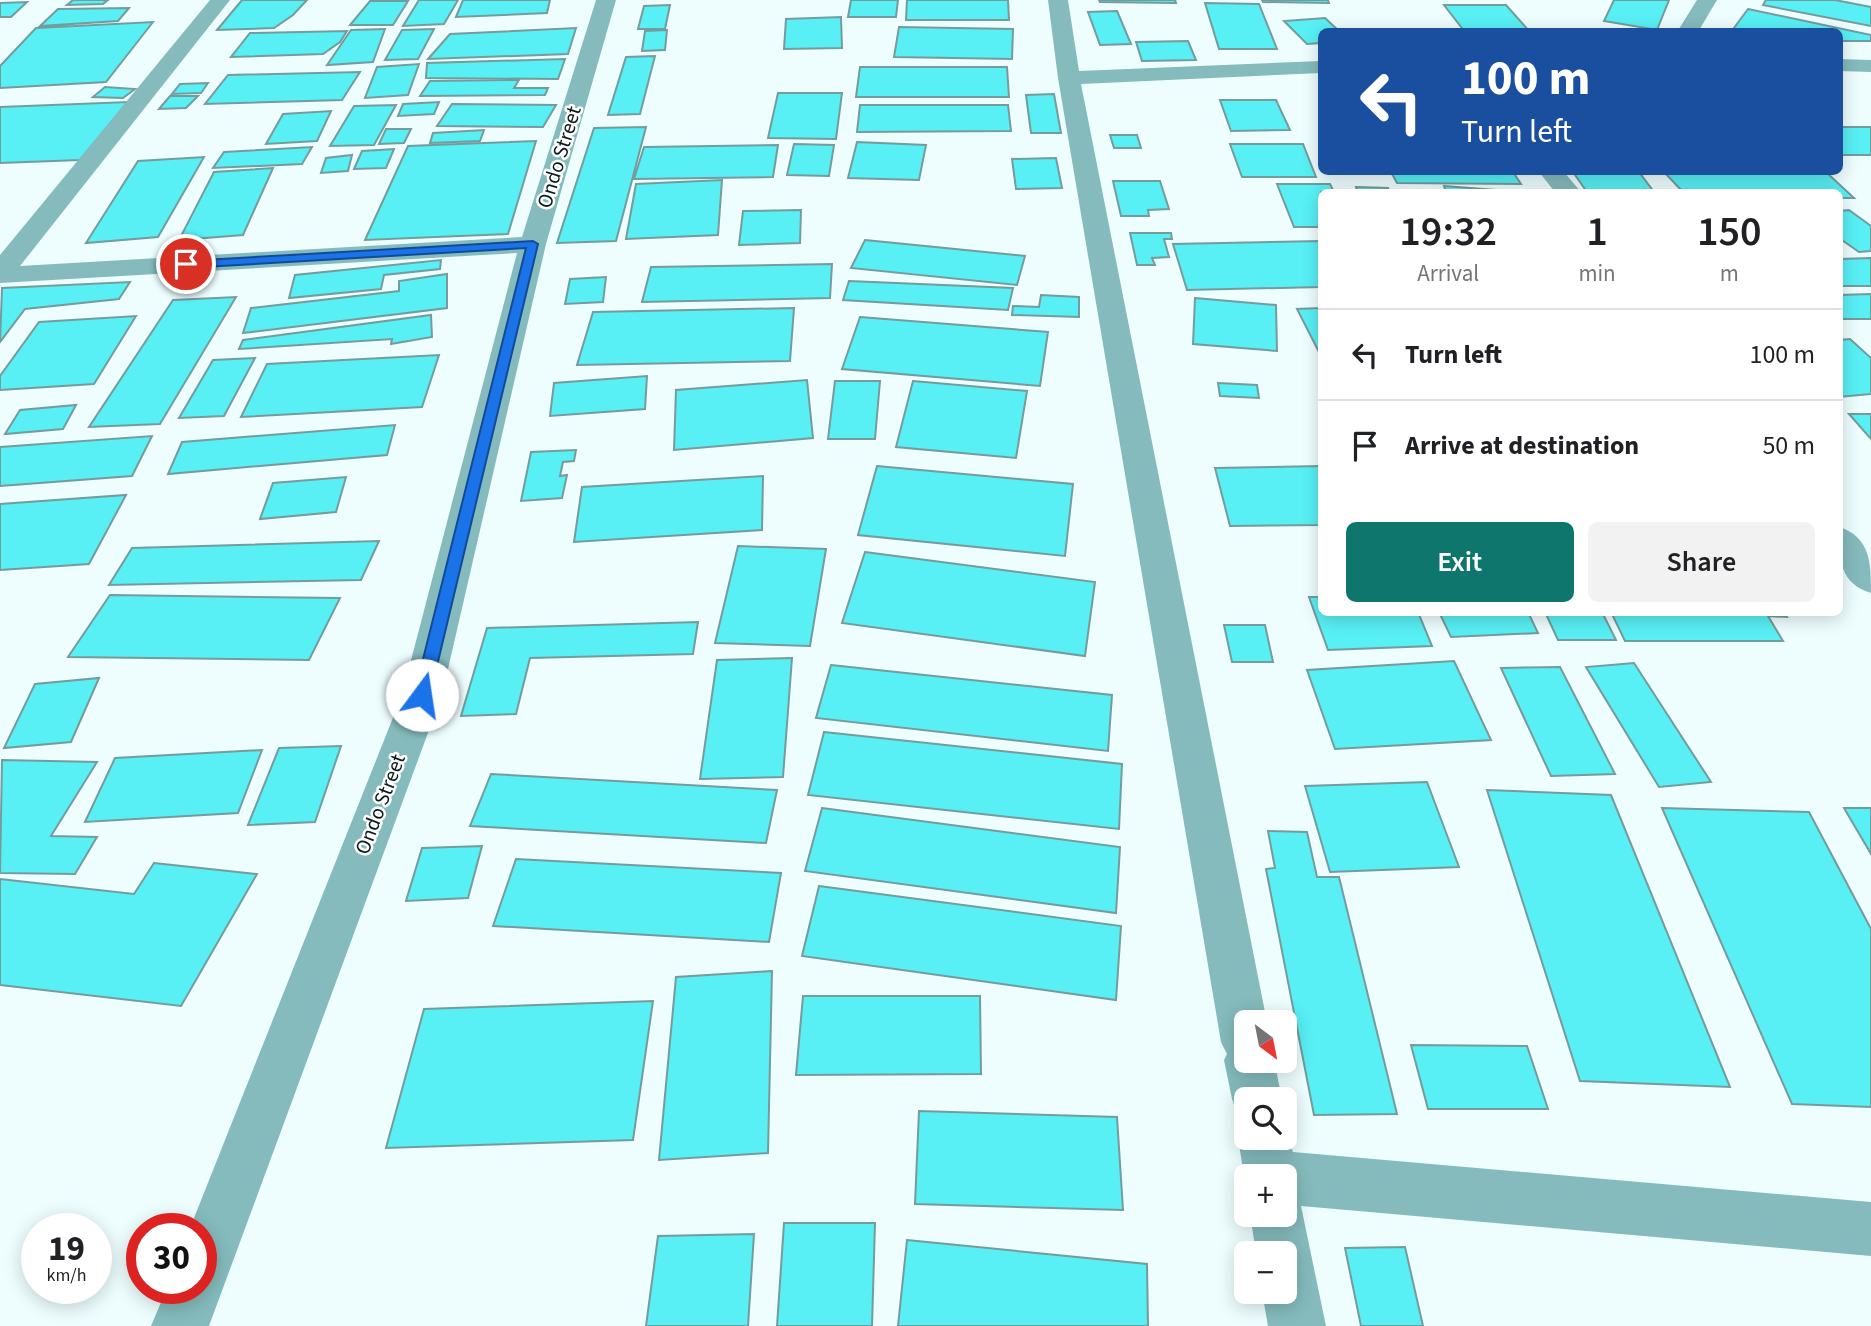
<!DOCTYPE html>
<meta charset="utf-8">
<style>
:root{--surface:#fff;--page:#f2f2f2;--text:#202124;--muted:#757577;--line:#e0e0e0;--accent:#0f766e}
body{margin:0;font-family:"Source Sans 3",sans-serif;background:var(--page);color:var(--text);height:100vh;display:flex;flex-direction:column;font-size:26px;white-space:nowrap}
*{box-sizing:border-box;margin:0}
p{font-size:23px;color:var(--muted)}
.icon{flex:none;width:38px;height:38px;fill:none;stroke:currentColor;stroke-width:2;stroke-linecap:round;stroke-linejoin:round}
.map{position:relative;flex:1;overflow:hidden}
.side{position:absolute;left:1318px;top:189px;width:525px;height:427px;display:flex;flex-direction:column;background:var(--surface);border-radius:10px;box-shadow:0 4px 18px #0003}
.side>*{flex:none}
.top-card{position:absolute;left:1318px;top:28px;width:525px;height:147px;border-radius:10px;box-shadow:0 4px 18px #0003;background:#1a4fa0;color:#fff;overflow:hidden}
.needle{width:46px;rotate:148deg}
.fabs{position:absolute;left:1234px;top:1010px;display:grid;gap:14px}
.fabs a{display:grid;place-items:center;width:63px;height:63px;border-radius:10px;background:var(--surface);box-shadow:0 4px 18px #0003;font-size:35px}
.speed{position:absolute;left:21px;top:1213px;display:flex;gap:14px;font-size:35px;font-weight:700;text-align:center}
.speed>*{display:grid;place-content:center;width:91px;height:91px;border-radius:50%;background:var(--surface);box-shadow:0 4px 18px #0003;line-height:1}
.speed small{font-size:18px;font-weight:400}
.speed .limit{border:10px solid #d22;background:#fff;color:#111}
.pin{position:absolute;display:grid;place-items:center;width:60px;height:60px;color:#fff;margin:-30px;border:4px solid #fff;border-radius:50%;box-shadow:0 2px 7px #0007}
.me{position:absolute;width:77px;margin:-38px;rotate:14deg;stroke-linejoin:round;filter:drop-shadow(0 0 5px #0008)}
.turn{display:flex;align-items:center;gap:24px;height:147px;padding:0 28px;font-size:32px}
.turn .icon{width:91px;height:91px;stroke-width:2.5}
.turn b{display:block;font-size:49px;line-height:60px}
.eta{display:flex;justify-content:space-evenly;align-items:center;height:119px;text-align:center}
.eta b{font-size:42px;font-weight:600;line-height:49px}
.action{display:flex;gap:14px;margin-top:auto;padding:14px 28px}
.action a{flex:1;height:80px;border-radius:10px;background:var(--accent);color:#fff;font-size:28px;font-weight:600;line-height:80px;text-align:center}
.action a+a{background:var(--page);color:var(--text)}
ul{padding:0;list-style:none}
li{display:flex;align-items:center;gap:21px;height:91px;padding:0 28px;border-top:2px solid var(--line)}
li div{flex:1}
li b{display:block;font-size:26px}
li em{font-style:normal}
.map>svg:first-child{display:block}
</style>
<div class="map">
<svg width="1871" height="1326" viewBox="0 0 1871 1326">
<rect width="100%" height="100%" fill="#eefeff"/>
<path fill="#58f0f5" stroke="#749c9d" stroke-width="2" d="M73,0H108L103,4L67,5Z
M242,0H307L293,15L274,28L217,30Z
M419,0H458L444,24L403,26Z
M463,0H550L547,13L456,17Z
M851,0H898L896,17H848Z
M907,0H1008L1009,20H906Z
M1099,0H1175L1176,3L1100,2Z
M1262,0H1328L1329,3L1263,2Z
M1614,0H1669L1657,30L1604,21Z
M1766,0H1835L1871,7V26L1763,5Z
M370,1H408L393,25H350Z
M27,2L11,17H0V3Z
M1205,3L1259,4L1277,49H1219Z
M670,5L665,29H638L644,6Z
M1444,5H1506L1530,32H1465Z
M129,8L118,21L40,26L58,9Z
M1748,9L1871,35V41H1839V32H1731Z
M1117,11L1131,44L1100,45L1088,12Z
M841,17L842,48L784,49L786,19Z
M1325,18L1340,32H1321V43L1307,44L1284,21Z
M153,22L106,82L0,88V66L36,28Z
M899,27L1013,29L1012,59L894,57Z
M576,28L568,54L428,59L450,34Z
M385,29L373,62L327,65L351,30Z
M434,29L418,59L385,60L402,30Z
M667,30L665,50L642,51L645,31Z
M347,31L340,42L323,54L231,57L250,33Z
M1188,41L1196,60L1142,61L1136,42Z
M655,56L640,114L608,115L626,57Z
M565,59L558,79L426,78L427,63Z
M419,64L408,95L365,98L377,67Z
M860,67H1007L1009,97H856Z
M360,72L342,100L205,104L228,75Z
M519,80L514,88H548L545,95L420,96L430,81Z
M208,83L201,93L172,94L180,84Z
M105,87L135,89L123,98L93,97Z
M778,93H842L836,139L768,138Z
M1054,94L1061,133H1031L1026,95Z
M170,96H198L186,108L159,109Z
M1220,100H1276L1290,130L1231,131Z
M128,102L80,160L0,163V107Z
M439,102L434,114L398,116L403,104Z
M452,104L556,105L543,127L437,126Z
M396,105L374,145L330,146L354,106Z
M860,105H1008L1011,131L857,132Z
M331,111L317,141L266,144L283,114Z
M646,127L616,241L557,243L594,128Z
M1839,127H1871V155H1839Z
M386,129H411L404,143L379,144Z
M484,130L480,141L430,143L433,133Z
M1110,135H1137L1141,148H1114Z
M536,141L508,234L365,240L408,146Z
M857,142L926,145L919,180L848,178Z
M794,144L834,145L829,176L787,175Z
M1230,144H1303L1316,177H1242Z
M778,145L773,177L634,179L644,147Z
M312,147L302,164L213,168L224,152Z
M394,149L386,168L354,169L362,151Z
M352,155L348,171L321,173L326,158Z
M204,157L158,237L86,243L138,161Z
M1056,158L1062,188L1016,189L1012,159Z
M273,168L243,235L179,240L214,172Z
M1391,172H1513L1521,184L1397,183Z
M1573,172H1639L1654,192H1587Z
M1664,172H1826L1854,198H1839V192H1683Z
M722,180L718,235L626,239L636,184Z
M1113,181H1160L1169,209L1148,210L1149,216H1121Z
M1277,184H1330L1334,192H1321V227H1294Z
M1444,186L1522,192H1446Z
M1356,187L1388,188L1389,192H1358Z
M801,210L800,243L739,245L743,211Z
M1849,210L1871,226V251L1859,252L1839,238V211Z
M1130,233H1171L1172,239H1164L1169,257L1152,258L1155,265H1137Z
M865,240L1025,256L1017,285L851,268Z
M1321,241V287L1187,290L1173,244Z
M1871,258V286H1839V259Z
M441,260L440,269L384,275L381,289L289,298L295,275Z
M832,264L830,298L642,302L651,267Z
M447,274V308L243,333L251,308L399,291V281Z
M606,277L603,302L565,304L570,279Z
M849,281L1013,288L1008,310L843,300Z
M130,282L119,299L25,309L0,342L2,288Z
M1871,294V319H1839V295Z
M1041,295L1079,297V317L1012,315L1013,306L1039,307Z
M236,297L160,424L89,427L173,300Z
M1195,298L1276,305L1277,351L1193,344Z
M794,308L790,361L577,365L593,312Z
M1321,308V356L1297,309Z
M431,315L432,337L391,344L392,339L239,349L243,340Z
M136,316L94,384L0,390V376L39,322Z
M860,317L1048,332L1040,386L842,369Z
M1850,339L1871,358V394L1839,397V340Z
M439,355L422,407L241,417L267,364Z
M255,358L224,416L179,418L213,360Z
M647,376L645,409L550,416L554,383Z
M807,380L813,438L674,450L676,390Z
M835,381H880L875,439H828Z
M913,381L1027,391L1016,458L896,447Z
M1218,383L1257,385L1259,398L1220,396Z
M76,405L63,429L5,434L20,410Z
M1849,414H1871V439Z
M395,425L387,455L168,474L182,442Z
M152,436L132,476L0,486V447Z
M576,450L574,461L563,462L560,476L567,475L562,498L521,501L531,452Z
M877,466L1073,484L1065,556L858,535Z
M1321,466V525L1230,526L1215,468Z
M763,476L762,530L574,542L582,487Z
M346,477L336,512L260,519L273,483Z
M126,495L89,564L0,570V504Z
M379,541L361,580L109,585L132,548Z
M738,546L826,549L810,646L715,643Z
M865,552L1095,582L1085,656L842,623Z
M110,595L340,598L309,660L68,657Z
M1309,597H1321V612H1418L1432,646L1328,650Z
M1439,612H1528L1538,633L1451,637Z
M1545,612H1602L1616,640H1558Z
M1611,612H1784L1787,617L1768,616L1783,641H1625Z
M698,622L693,654L530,658L516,714L461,716L487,628Z
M1224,625H1265L1273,662H1232Z
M792,658L783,777L700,779L717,660Z
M1454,661L1491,740L1335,749L1307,670Z
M1634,663L1711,782L1659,787L1586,667Z
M831,665L1112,695L1108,751L816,718Z
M1560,667L1615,774L1551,776L1501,668Z
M99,678L71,742L4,748L35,684Z
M824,732L1122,764L1119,829L808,795Z
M341,746L315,822L248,825L279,748Z
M262,750L238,813L85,822L115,758Z
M2,760L97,762L51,836L97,837L75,874L0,873Z
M491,774L777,790L766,843L470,826Z
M1427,782L1459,867L1330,872L1305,786Z
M1487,790L1611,795L1730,1087L1580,1081Z
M822,808L1120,847L1116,913L805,871Z
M1662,808L1809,812L1871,929V1107L1792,1104Z
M1844,808H1871V854Z
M1268,831L1307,832L1317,877H1339L1397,1114L1314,1115L1266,869L1275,868Z
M482,846L468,898L406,901L422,848Z
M516,859L781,873L769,942L493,926Z
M154,863L257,874L181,1006L0,985V879L134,894Z
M819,886L1121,926L1116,1000L802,956Z
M772,971L768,1153L659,1160L676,977Z
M803,996H980L981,1074L796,1075Z
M653,1001L633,1140L386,1148L424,1009Z
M1411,1045L1527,1046L1548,1109H1428Z
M919,1111L1117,1117L1123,1210L915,1204Z
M784,1223H875L872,1326H777Z
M754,1234L748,1326H646L658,1236Z
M907,1240L1147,1264L1148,1326H898Z
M1405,1247L1423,1326H1361L1345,1248Z"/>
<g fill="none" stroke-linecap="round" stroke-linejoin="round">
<path fill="#85bbbd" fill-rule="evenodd" d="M210,0H230L20,266L522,237L596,0H616L546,244L442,695L209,1326H151L167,1288H201V1228H190L402,695L517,253L0,283V255Z
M1048,0H1068L1079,71L1321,61V73L1081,84L1267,1022H1246V1060H1274L1282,1099H1246V1138H1284V1125L1293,1152L1871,1202V1256L1301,1206L1326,1326H1268L1262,1292H1284V1253H1256L1250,1214H1284V1176H1246V1180L1244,1176L1238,1138L1246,1120L1239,1117L1232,1099L1224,1060L1227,1054L1221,1042L1058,78Z
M1697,0H1717L1698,32H1677Z
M1839,59L1871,60V72L1839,71Z
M1539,172H1564L1581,192H1555Z
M1839,527C1871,537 1871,564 1871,593C1838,583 1839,556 1839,527Z"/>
</g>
<path fill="#1a73e8" stroke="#114b97" stroke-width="2" d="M533,241L538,244L430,695L422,701L414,695L526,248L186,268L181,264L186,261Z"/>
<g text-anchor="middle" stroke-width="5" stroke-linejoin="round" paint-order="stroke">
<g font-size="21" fill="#0a1a1a" stroke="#fff">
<text transform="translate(559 157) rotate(-73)" y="7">Ondo Street</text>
<text transform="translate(380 804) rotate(-69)" y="7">Ondo Street</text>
</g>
</g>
</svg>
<div class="fabs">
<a><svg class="needle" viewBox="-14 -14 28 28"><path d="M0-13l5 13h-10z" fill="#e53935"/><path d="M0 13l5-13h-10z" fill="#757577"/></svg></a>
<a><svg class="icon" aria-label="search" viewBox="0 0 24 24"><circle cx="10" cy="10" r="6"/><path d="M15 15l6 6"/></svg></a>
<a>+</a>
<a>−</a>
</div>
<div class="speed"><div>19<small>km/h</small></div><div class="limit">30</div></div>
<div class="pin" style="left:186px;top:264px;background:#d93025"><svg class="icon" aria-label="arrive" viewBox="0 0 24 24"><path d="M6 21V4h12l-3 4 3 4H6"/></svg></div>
<svg class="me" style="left:422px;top:695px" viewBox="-20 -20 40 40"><circle r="19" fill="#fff"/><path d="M0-13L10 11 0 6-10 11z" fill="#1a73e8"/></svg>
<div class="top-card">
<div class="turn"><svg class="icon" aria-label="left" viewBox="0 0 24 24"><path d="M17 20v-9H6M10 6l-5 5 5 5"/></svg><div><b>100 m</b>Turn left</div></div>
</div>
<section class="side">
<div class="eta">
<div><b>19:32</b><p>Arrival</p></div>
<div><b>1</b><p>min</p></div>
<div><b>150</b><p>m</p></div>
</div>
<ul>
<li><svg class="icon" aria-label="left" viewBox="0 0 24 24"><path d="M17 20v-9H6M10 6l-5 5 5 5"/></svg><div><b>Turn left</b></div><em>100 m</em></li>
<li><svg class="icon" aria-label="arrive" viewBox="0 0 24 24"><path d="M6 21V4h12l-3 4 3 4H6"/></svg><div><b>Arrive at destination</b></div><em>50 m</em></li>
</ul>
<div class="action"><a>Exit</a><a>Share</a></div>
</section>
</div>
